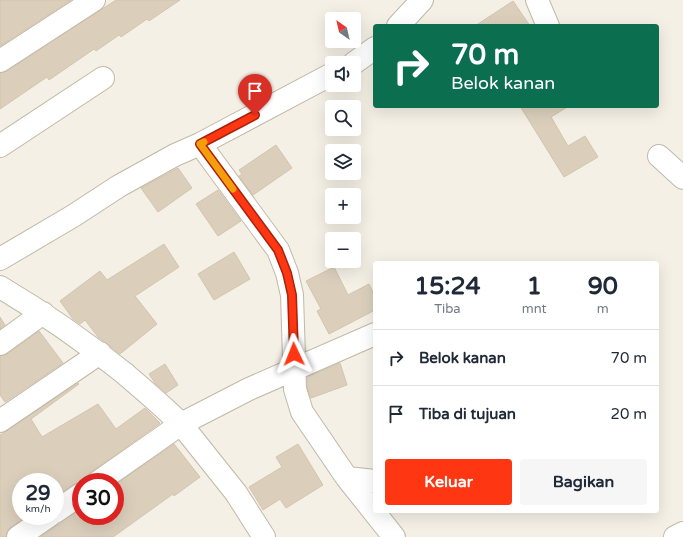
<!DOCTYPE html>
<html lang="id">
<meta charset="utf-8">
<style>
:root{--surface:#fff;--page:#f6f6f7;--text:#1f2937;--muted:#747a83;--line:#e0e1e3;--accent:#ff3612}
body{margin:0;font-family:"Varela Round",sans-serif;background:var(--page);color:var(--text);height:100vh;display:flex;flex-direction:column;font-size:15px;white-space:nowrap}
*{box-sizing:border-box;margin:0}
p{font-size:13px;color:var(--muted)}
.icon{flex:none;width:22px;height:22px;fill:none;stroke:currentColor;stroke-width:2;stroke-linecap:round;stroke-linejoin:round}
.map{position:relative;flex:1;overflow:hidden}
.side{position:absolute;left:373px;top:261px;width:286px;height:252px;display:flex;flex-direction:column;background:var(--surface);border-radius:4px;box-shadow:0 4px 16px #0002}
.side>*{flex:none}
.guide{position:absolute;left:373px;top:24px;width:286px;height:84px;border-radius:4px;box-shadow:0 4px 16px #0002;background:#0b6e4f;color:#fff;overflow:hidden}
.needle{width:26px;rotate:326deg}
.tools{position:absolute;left:325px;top:12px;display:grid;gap:8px}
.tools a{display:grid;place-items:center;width:36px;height:36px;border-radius:4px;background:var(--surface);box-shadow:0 4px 16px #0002;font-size:20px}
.speed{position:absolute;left:12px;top:473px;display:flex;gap:8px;font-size:20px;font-weight:700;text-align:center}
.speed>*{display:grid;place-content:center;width:52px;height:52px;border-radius:50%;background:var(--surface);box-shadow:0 4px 16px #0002;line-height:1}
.speed small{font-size:10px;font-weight:400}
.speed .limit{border:6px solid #d22;background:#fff;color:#111}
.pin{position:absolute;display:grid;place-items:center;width:34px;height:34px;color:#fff;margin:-41px -17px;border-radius:50% 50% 50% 0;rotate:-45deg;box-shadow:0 0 4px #0007}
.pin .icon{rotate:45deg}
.me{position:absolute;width:44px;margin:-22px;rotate:358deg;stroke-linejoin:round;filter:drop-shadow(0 0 3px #0008)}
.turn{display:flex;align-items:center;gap:14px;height:84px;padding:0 12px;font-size:18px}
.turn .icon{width:52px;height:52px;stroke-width:2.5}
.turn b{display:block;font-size:28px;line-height:34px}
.eta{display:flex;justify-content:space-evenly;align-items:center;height:68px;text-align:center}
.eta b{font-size:24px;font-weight:800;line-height:28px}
.action{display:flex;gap:8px;margin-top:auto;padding:8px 12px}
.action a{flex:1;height:46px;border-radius:4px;background:var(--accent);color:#fff;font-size:16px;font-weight:800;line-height:46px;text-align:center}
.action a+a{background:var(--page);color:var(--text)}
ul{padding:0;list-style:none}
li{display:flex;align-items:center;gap:12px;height:56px;padding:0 12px;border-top:1px solid var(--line)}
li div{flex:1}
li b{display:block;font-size:15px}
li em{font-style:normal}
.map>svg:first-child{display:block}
</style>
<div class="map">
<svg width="683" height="537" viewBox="0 0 683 537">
<rect width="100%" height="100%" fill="#f5f0e5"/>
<path fill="#dbcfbc" stroke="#d3c4ac" d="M0,0H71L0,46Z
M116,0H180L149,21L147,19L121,37L119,35L96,51L94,49L49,80L47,77L0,109V73L7,71Z
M513,1L530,26H475Z
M520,106H569L551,117L568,146L585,136L598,157L564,177Z
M276,145L292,168L253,195L239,176L242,174L239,170Z
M178,168L192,188L158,212L141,188Z
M218,190L241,221L218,236L196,204Z
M164,244L179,267L135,296L157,324L120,354L98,337L85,320L80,324L73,319L60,301L100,271L107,280Z
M234,252L250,279L214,300L198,274Z
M334,267L348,295L369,284L375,296V310L329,334L317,311L321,309L306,281Z
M0,317L5,325L0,329Z
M39,331L63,363L5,402L0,395V356L7,354Z
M340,363L347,385L311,398L307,387V377Z
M165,364L178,385L166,393L155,383L149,374Z
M78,383L79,384L31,419L42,437L98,404L116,429L145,408L160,423L91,472L87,476L86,482H80L74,484L55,497V482H21V516H27L11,527L7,531L6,537H0V435Z
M174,444L200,477L174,496L173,494L113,537H40L81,509V516H115V485Z
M298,444L323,485L286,508L280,499L263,510L249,487L282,467L276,457Z"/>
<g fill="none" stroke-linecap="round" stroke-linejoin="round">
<defs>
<path id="minor" d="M537,0L548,26
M398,26L422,0
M0,61L94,0
M354,63L375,48
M200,144L278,250L287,273L292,295L295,389L302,412L347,478L375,481
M0,146L103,78
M659,156L683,178
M0,259L73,216L119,186L175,155L200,144L332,74
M0,287C44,313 84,341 124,373C144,390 163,406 181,424L98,482
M0,344L43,313
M0,421L100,353
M347,478L394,537
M55,512L81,494
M18,537L49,516
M264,537L236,493L181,424L249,389L375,334
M675,537L683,533"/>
</defs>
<use href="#minor" stroke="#c1b8a7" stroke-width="24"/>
<use href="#minor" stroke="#fff" stroke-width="22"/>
</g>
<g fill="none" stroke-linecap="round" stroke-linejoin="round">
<defs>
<path id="route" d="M255,115L200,144L278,250L287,273L292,295L294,354"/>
</defs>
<use href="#route" stroke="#a6230c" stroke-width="10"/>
<use href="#route" stroke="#ff3612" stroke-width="7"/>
<path stroke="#f59e0b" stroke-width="7" d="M204,142L200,144L233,189"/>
</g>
</svg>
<div class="tools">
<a><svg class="needle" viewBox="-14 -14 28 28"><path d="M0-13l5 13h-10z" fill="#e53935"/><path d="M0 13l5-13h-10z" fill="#747a83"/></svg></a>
<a><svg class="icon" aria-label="sound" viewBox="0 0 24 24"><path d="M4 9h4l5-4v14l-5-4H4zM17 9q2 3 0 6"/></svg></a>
<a><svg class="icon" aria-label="search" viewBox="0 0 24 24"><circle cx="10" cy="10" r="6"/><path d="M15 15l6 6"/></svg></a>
<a><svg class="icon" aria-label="layers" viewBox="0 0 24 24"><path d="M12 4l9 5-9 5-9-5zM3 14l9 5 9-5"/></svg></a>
<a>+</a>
<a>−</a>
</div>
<div class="speed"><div>29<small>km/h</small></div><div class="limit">30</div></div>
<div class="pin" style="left:255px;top:115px;background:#d93025"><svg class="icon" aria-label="arrive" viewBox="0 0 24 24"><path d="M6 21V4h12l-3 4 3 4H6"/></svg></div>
<svg class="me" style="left:294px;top:354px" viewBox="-20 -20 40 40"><path d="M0-17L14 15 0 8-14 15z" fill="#ff3612" stroke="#fff" stroke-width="4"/></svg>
<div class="guide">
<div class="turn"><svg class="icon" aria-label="right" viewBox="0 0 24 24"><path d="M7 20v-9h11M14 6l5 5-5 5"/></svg><div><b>70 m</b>Belok kanan</div></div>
</div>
<section class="side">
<div class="eta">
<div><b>15:24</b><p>Tiba</p></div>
<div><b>1</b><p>mnt</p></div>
<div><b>90</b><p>m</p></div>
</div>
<ul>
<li><svg class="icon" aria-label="right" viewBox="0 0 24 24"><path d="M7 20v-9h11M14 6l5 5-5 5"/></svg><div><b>Belok kanan</b></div><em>70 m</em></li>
<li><svg class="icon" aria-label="arrive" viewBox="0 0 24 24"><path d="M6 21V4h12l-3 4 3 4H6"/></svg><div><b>Tiba di tujuan</b></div><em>20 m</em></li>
</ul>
<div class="action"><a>Keluar</a><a>Bagikan</a></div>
</section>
</div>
